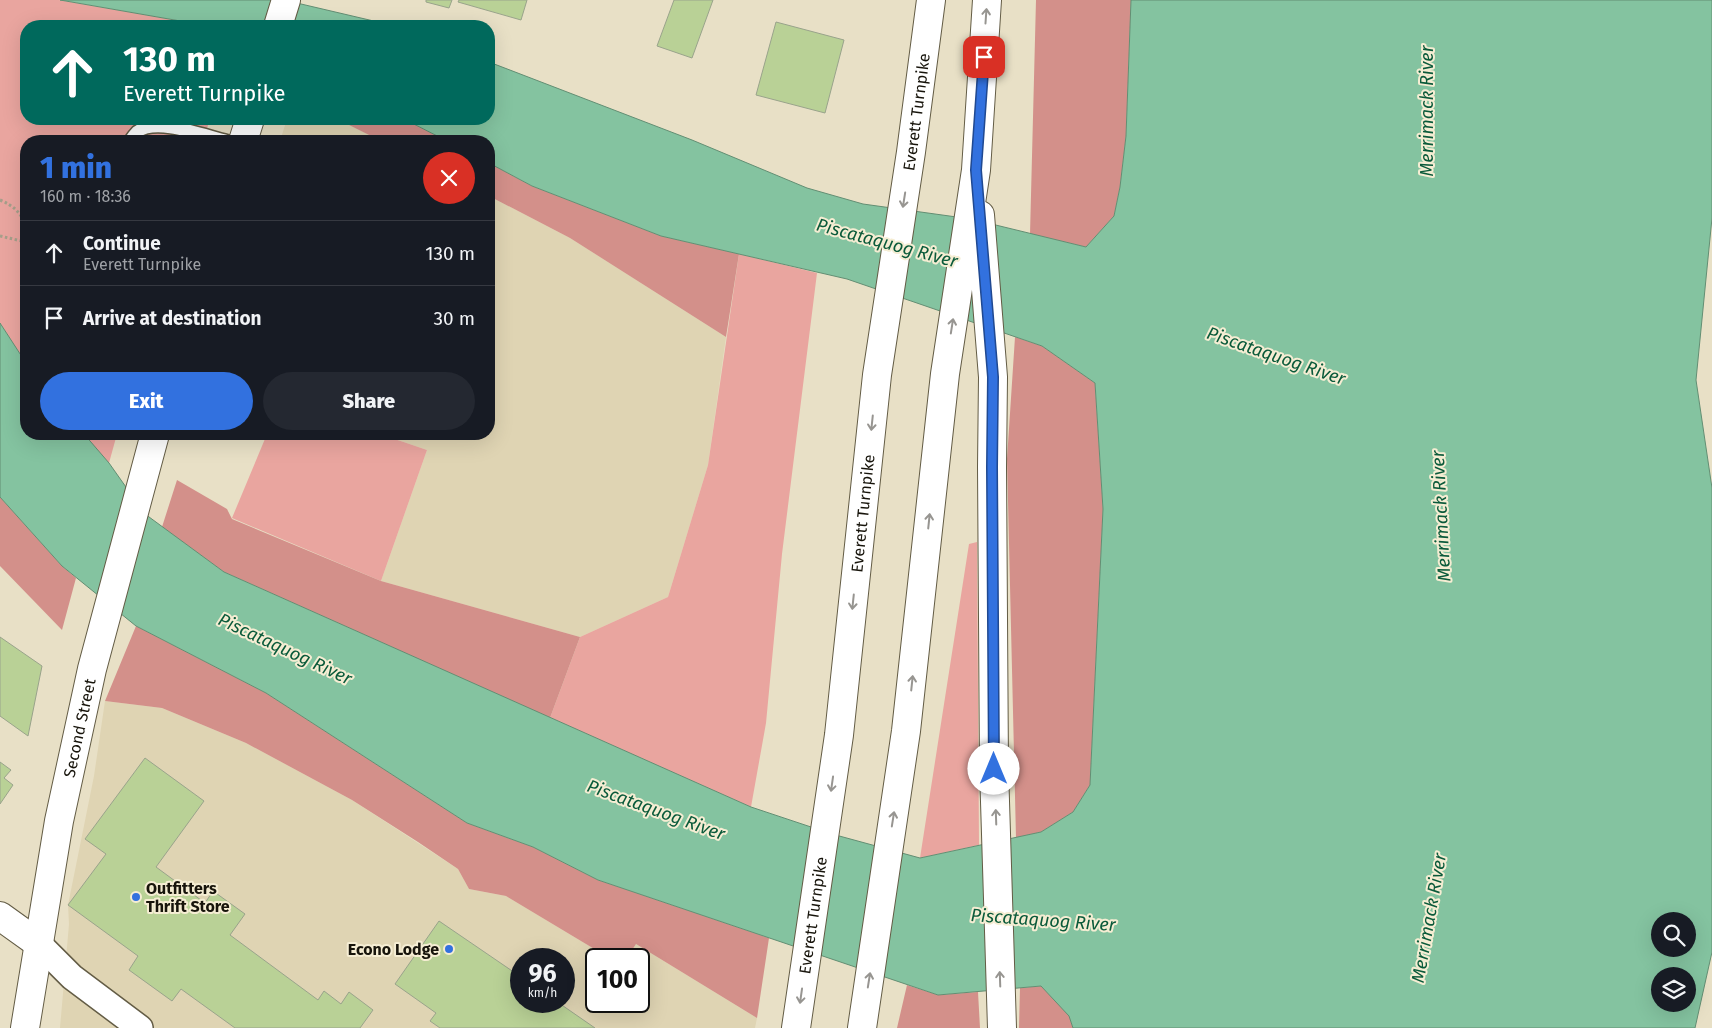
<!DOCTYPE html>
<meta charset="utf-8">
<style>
:root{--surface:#171b24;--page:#242831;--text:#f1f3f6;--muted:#9ea1a6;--line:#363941;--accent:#3271df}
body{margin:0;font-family:"Fira Sans",sans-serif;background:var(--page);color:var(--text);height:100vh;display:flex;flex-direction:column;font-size:19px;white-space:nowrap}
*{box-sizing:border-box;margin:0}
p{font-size:16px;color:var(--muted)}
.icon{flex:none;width:28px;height:28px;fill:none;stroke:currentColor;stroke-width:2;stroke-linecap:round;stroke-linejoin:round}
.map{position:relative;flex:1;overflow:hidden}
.panel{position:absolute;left:20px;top:135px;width:475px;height:305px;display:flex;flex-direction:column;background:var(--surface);border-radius:20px;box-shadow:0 5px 20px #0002}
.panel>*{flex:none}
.top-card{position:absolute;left:20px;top:20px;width:475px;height:105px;border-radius:20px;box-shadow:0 5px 20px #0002;background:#00695c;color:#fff;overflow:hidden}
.buttons{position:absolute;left:1651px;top:912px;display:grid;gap:10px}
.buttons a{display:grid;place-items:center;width:45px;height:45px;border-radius:50%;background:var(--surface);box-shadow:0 5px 20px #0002;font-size:25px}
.speed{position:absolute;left:510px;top:948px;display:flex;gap:10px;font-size:25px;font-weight:700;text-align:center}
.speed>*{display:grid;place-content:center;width:65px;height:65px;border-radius:50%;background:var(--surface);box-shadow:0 5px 20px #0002;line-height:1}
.speed small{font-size:12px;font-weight:400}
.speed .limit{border:2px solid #111;border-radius:8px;background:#fff;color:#111}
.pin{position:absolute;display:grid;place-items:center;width:42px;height:42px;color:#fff;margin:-21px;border-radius:10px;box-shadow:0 2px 8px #0006}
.me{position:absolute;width:55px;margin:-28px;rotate:0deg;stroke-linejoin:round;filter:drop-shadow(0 0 4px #0008)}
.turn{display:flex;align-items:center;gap:18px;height:105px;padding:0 20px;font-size:22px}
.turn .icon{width:65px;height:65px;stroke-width:2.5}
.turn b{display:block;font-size:35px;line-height:42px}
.round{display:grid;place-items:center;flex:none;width:52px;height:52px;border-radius:26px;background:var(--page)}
.head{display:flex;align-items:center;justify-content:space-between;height:85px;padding:0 20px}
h1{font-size:30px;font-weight:800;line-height:38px;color:var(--accent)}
.action{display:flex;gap:10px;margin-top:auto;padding:10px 20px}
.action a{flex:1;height:58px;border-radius:30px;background:var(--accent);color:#fff;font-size:20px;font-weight:800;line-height:58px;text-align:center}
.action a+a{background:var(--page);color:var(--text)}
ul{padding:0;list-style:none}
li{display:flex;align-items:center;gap:15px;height:65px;padding:0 20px;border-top:1px solid var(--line)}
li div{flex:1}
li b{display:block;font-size:19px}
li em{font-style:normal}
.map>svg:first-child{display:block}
</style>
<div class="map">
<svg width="1712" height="1028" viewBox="0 0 1712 1028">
<rect width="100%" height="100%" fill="#e8e0c6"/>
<path fill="#dfd4b3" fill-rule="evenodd" d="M287,119H337L381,141H280Z
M489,196L570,238L726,337L708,465L668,597L580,637L381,581L427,450L380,434H489Z
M105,701L162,708L246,743L352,800L458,869L469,889L506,896L611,959H596V1001H639V959H626L636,944L757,1018L755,1028H60L69,924L68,905L94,776ZM521,959H564V1001H521Z"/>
<path fill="#e9a59f" d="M0,0H59L209,26H26V119H210L203,141H26V363L0,323Z
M739,254L817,273L782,554L766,723L751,807L550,718L580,637L668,597L708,465Z
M84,434H117L109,463H108Z
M267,434H380L427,450L381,581L232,518Z
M977,542L979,845L920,858L969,544Z"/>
<path fill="#d3908a" d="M1036,0H1131L1126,136L1120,187L1114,216L1086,247L1030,234Z
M337,119H404L447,141H381Z
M489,163L532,186L661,236L739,254L726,337L570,238L489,196Z
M1015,337L1042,346L1095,383L1103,509L1090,785L1073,812L1041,832L1016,838L1007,459Z
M177,480L227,509L232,519L381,581L580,637L550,718L224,572L162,527Z
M0,497L62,566L76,578L62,630L0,566Z
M136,626L266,693L467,823L533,847L598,880L769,938L757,1018L636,944L626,959H611L506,896L469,889L458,869L418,842L352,800L246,743L162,708L105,701Z
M907,985L938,995L978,992L980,1028H897Z
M1041,986L1070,1016L1073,1028H1019L1020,988Z"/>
<path fill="#84c3a0" stroke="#638e73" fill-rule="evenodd" d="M60,0H284L395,26H209Z
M1131,0H1712V218L1696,380L1712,488V952L1695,1028H1073L1069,1016L1041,986L938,995L598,880L533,847L467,823L266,693L136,626L62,566L0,497V323L26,363V434H84L109,463L145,514L224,572L751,807L832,834L920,858L1041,832L1073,812L1090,785L1103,509L1095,383L1042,346L847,279L661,236L532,186L489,163V141H447L404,119H489V62L692,140L807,188L863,204L971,219L1086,247L1114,216L1120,187L1126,136ZM1660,921H1688V949H1660ZM1660,976H1688V1004H1660Z"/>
<path fill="#b9d196" stroke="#99a38b" d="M426,0H452L449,8L426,2Z
M459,0H527L521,20L458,2Z
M674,0H713L692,58L657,46Z
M776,22L844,40L825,113L756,95Z
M0,637L42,666L28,736L0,716Z
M145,758L204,801L156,867L205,903L213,891L245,914L230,935L318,1000L324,991L341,1004L349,992L373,1010L360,1028H235L181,989L172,1001L129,970L138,956L68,905L106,854L85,839Z
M0,762L11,770L4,778L13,785L0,804Z
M439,921L521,977V1001H556L595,1028H440L430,1021L436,1013L395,984Z"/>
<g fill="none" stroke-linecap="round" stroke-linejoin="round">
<defs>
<path id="lane" d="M130,141C132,138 135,134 137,132C156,117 205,136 227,141"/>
<path id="street" d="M39,944L72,977L140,1028"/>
<g id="secondary">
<path d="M278,26L286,0"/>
<path d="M243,141L250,119"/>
<path d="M0,916L39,944"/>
<path id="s1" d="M25,1028L59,821L92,669L155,434"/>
</g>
<g id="highway">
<path d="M980,215L993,377L992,467L994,769L1002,1028"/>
<path id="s2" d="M796,1028L839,735L877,375L911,152L931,0"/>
<path d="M862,1028L906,731L945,374L976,170L987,0"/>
</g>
</defs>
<use href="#lane" stroke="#635c45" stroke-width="15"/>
<use href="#street" stroke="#635c45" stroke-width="28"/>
<use href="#secondary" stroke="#635c45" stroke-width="30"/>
<use href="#highway" stroke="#635c45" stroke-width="30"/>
<path stroke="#a59f8a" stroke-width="3" stroke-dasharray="2.5 2.5" stroke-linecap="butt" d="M0,200C14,206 22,213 26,228
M0,236L26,242
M26,250L24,276L26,287"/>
<use href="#lane" stroke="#fff" stroke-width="12"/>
<use href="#street" stroke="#fff" stroke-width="25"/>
<use href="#secondary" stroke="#fff" stroke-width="28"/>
<use href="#highway" stroke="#fff" stroke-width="28"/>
</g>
<defs><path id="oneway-shaft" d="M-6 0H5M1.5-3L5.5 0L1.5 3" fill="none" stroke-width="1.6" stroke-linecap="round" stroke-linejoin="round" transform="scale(1.25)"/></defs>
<g stroke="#979591">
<use href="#oneway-shaft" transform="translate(986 16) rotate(-86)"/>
<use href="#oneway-shaft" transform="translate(904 200) rotate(99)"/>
<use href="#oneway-shaft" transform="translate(952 326) rotate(-81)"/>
<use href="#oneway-shaft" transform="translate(872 423) rotate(96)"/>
<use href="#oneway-shaft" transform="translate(929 521) rotate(-84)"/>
<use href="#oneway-shaft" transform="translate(853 602) rotate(96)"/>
<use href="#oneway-shaft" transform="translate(912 683) rotate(-84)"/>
<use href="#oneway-shaft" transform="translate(832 784) rotate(98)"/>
<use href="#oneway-shaft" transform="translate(996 817) rotate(-92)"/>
<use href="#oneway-shaft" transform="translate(893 819) rotate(-81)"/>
<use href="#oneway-shaft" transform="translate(1000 979) rotate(-92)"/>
<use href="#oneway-shaft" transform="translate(869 980) rotate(-81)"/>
<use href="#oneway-shaft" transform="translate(801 996) rotate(98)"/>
</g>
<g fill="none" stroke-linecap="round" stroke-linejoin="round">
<defs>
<path id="route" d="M984,57L976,170L993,377L992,467L994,769"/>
</defs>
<use href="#route" stroke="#204991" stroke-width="12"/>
<use href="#route" stroke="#3271df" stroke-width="9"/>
</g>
<g fill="#3271df" stroke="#f5edd3" stroke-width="2">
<circle cx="136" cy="897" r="5"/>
<circle cx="449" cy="949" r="5"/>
</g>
<g text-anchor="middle" stroke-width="4" stroke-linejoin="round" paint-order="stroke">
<g font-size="16" fill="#17140b" stroke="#f5edd3">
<text dy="6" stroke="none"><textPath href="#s2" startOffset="924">Everett Turnpike</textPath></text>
<text dy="6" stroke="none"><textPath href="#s2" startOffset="519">Everett Turnpike</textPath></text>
<text dy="6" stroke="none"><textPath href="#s1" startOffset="305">Second Street</textPath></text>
<text dy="6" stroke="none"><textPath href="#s2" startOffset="114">Everett Turnpike</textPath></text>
</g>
<g font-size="16" font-weight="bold" fill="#17140b" stroke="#f5edd3" text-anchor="start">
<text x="146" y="894">Outfitters<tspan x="146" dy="18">Thrift Store</tspan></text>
<text x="439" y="955" text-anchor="end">Econo Lodge</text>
</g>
<g font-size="18" font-style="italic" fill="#0a5a3a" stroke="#f5edd3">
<text transform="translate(1427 111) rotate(-90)" y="6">Merrimack River</text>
<text transform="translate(887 243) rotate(15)" y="6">Piscataquog River</text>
<text transform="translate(1276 356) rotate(19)" y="6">Piscataquog River</text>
<text transform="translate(1441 516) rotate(-93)" y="6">Merrimack River</text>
<text transform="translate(285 649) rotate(25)" y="6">Piscataquog River</text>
<text transform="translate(656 810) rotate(20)" y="6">Piscataquog River</text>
<text transform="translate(1429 918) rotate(-80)" y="6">Merrimack River</text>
<text transform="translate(1043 920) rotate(4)" y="6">Piscataquog River</text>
</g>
</g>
</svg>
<div class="buttons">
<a><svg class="icon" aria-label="search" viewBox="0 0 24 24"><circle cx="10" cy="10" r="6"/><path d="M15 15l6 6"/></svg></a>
<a><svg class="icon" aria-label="layers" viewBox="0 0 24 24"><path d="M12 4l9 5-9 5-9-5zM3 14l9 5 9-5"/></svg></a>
</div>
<div class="speed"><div>96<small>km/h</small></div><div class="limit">100</div></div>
<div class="pin" style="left:984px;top:57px;background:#d93025"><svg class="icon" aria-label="arrive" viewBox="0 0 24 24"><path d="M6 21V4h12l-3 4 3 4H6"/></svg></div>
<svg class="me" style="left:994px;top:769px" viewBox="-20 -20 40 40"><circle r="19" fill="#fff"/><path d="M0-13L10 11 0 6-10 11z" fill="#3271df"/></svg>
<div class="top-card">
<div class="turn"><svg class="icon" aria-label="ahead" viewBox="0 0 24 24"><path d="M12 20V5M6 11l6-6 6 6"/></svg><div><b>130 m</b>Everett Turnpike</div></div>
</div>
<section class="panel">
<div class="head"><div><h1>1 min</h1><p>160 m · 18:36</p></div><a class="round" style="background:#d93025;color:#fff"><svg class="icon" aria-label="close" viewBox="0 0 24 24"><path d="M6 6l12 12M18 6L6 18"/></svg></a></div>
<ul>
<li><svg class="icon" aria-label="ahead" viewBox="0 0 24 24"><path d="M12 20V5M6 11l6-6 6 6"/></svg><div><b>Continue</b><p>Everett Turnpike</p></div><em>130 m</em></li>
<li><svg class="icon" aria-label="arrive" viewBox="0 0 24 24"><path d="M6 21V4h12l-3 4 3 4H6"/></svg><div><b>Arrive at destination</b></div><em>30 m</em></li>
</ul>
<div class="action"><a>Exit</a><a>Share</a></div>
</section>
</div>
